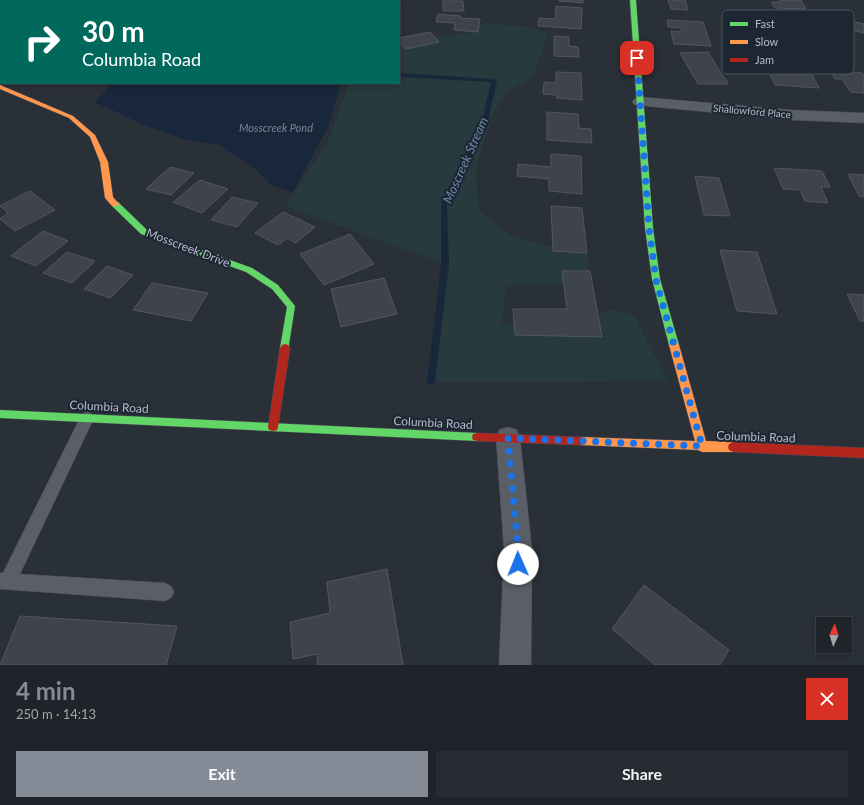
<!DOCTYPE html>
<meta charset="utf-8">
<style>
:root{--surface:#20242a;--page:#282c32;--text:#f1f3f6;--muted:#a2a4a8;--line:#3d4147;--accent:#848b96}
body{margin:0;font-family:Lato,sans-serif;background:var(--page);color:var(--text);height:100vh;display:flex;flex-direction:column;font-size:15px;white-space:nowrap}
*{box-sizing:border-box;margin:0}
p{font-size:13px;color:var(--muted)}
.icon{flex:none;width:22px;height:22px;fill:none;stroke:currentColor;stroke-width:2;stroke-linecap:round;stroke-linejoin:round}
.map{position:relative;height:665px;overflow:hidden}
.panel{display:flex;flex-direction:column;background:var(--surface);flex:1}
.panel>*{flex:none}
.top-card{position:absolute;left:0px;top:0px;width:400px;height:84px;box-shadow:0 2px 6px #0003,0 0 0 1px var(--line);background:#00695c;color:#fff;overflow:hidden}
.needle{width:26px;rotate:4deg}
.tools{position:absolute;left:816px;top:617px;display:grid;gap:8px}
.tools a{display:grid;place-items:center;width:36px;height:36px;border-radius:0px;background:var(--surface);box-shadow:0 2px 6px #0003,0 0 0 1px var(--line);font-size:20px}
.pin{position:absolute;display:grid;place-items:center;width:34px;height:34px;color:#fff;margin:-17px;border-radius:8px;box-shadow:0 2px 6px #0006}
.me{position:absolute;width:44px;margin:-22px;rotate:359deg;stroke-linejoin:round;filter:drop-shadow(0 0 3px #0008)}
.turn{display:flex;align-items:center;gap:14px;height:84px;padding:0 16px;font-size:18px}
.turn .icon{width:52px;height:52px;stroke-width:2.5}
.turn b{display:block;font-size:28px;line-height:34px}
.round{display:grid;place-items:center;flex:none;width:42px;height:42px;border-radius:0px;background:var(--page)}
.head{display:flex;align-items:center;justify-content:space-between;height:68px;padding:0 16px}
h1{font-size:24px;font-weight:700;line-height:30px;color:var(--accent)}
.cta{display:flex;gap:8px;margin-top:auto;padding:8px 16px}
.cta a{flex:1;height:46px;border-radius:0px;background:var(--accent);color:#fff;font-size:16px;font-weight:700;line-height:46px;text-align:center}
.cta a+a{background:var(--page);color:var(--text)}
.map>svg:first-child{display:block}
</style>
<div class="map">
<svg width="864" height="665" viewBox="0 0 864 665">
<rect width="100%" height="100%" fill="#2a3038"/>
<path fill="#273a3e" d="M485,23L528,27L548,33L533,78L507,91L492,116L476,168L478,209L512,236L555,248L588,253L587,284L506,285L502,324L581,319L611,310L634,316L668,381L431,382L444,264L285,206L327,143L350,83H399V38L466,34Z"/>
<path fill="#19273c" d="M104,83H341L329,125L293,192L273,186L253,167L220,145L186,140L142,124L95,102L110,86Z"/>
<g fill="none" stroke-linecap="round" stroke-linejoin="round">
<path fill="#19273c" fill-rule="evenodd" d="M399,73L494,79L497,81L488,121L447,203L449,264L435,382L434,384L431,385L428,384L427,382L441,264V203L482,121L491,82L399,77Z"/>
</g>
<path fill="#3f444c" stroke="#52575f" d="M559,0H583V3L559,1Z
M668,0H685L688,10L671,9Z
M780,0H801L806,9L775,8L771,2H781Z
M443,1H463L464,11H443Z
M556,6L582,8L581,29L538,26L539,18L555,19Z
M438,14L461,16L460,18L480,19L478,32L454,30L455,23L436,22Z
M833,17L864,24V33L829,25Z
M667,20L703,22L711,46L674,44L671,31L682,32L681,28L668,27Z
M430,32L439,42L406,49L399,41V38Z
M554,36L569,37V46L578,47L579,57L554,56Z
M708,52L728,84H698L680,53Z
M785,66L808,67L819,88L775,85L769,72L789,73Z
M556,72L581,73L582,100L557,98V95L543,94L544,82L556,83Z
M831,72L862,73L864,75V93L851,92L842,79H835Z
M547,112L578,114L579,128L591,129L592,143L547,140Z
M551,154L581,156L582,194L549,191V179L517,176L518,164L551,167Z
M170,167L194,173L171,195L146,189Z
M774,168L822,171L830,187H821L828,203L805,201L800,190L783,189Z
M848,174L864,175V197L859,196Z
M695,176L719,178L730,216L704,215Z
M200,180L228,189L202,213L173,202Z
M30,191L55,210L15,231L0,219L8,213L0,206Z
M232,197L258,203L237,227L211,220Z
M551,206L582,208L587,253L553,251Z
M283,212L315,227L296,243L287,238L278,245L255,233Z
M43,231L68,241L36,266L11,256Z
M350,234L374,264L324,285L300,254Z
M720,250L757,252L777,314L737,311Z
M67,252L95,261L72,283L43,273Z
M107,266L133,275L110,298L84,289Z
M562,271H590L602,337L515,335L513,309H567Z
M384,278L397,314L341,327L331,289Z
M152,283L208,293L191,321L133,310Z
M847,294L864,295V321H860Z
M387,569L403,665H318L317,654L293,659L290,622L330,613L327,582Z
M644,585L729,650L720,665H655L612,629Z
M20,616L177,626L166,665H0Z"/>
<g fill="none" stroke-linecap="round" stroke-linejoin="round">
<defs>
<path id="lane" d="M87,412L92,414L94,418L20,574L165,583L171,586L174,592L171,598L165,601L0,589V573H3L82,414Z"/>
<path id="street" d="M259,0H281V1H259Z
M640,97L792,110L864,113V123L792,120L635,105L632,102L635,99Z
M508,427L517,430L520,438L532,550L531,665H499L504,550L496,438L499,430Z"/>
<path id="fast" d="M630,0H636L653,228L660,279L679,345L677,348H671L669,345L652,279L645,228Z
M112,202H118L147,230L252,268L278,285L295,306L288,351H282L280,348L287,307L272,289L246,272L141,234L112,206Z
M0,410L477,433L481,434L482,437L481,440L477,441L0,418Z"/>
<path id="slow" d="M0,85L73,116L95,135L108,162L113,197L119,204L118,206H112L105,198L100,162L90,137L69,118L0,89Z
M674,341L677,342L679,345L706,441L733,442L737,444L738,447L737,450L733,452H702L698,450L580,445L576,444L575,441L576,438L580,437L695,441L669,345L671,342Z"/>
<path id="jam" d="M285,344L288,345L290,348L278,427L277,430L273,431L269,430L268,427L280,348L282,345Z
M477,433L580,437L584,438L585,441L584,444L580,445L477,441L473,440L472,437L473,434Z
M733,442L864,448V458L733,452L729,450L728,447L729,444Z"/>
</defs>
<use href="#lane" stroke="#484c55" stroke-width="1"/>
<use href="#street" stroke="#484c55" stroke-width="1"/>
<use href="#fast" stroke="#484c55" stroke-width="1"/>
<use href="#slow" stroke="#484c55" stroke-width="1"/>
<use href="#jam" stroke="#484c55" stroke-width="1"/>
<use href="#lane" fill="#5a5e66" fill-rule="evenodd"/>
<use href="#street" fill="#5a5e66" fill-rule="evenodd"/>
<use href="#fast" fill="#63d668" fill-rule="evenodd"/>
<use href="#slow" fill="#ff974d" fill-rule="evenodd"/>
<use href="#jam" fill="#b3261e" fill-rule="evenodd"/>
</g>
<g fill="none" stroke-linecap="round" stroke-linejoin="round">
<path stroke="#1a73e8" stroke-width="7" stroke-dasharray="0 12.6" d="M518,564V550L508,438L702,446L656,280L649,228L637,58"/>
</g>
<g text-anchor="middle" stroke-width="4" stroke-linejoin="round" paint-order="stroke">
<g font-size="10" fill="#b4bcc9" stroke="#1d2633">
<text transform="translate(752 111) rotate(5)" y="4">Shallowford Place</text>
</g>
<g font-size="11" font-style="italic" fill="#6d86a8" stroke="#1d2633">
<text x="276" y="132">Mosscreek Pond</text>
</g>
<g font-size="12" fill="#b4bcc9" stroke="#1d2633">
<text transform="translate(188 248) rotate(21)" y="4">Mosscreek Drive</text>
<text transform="translate(109 407) rotate(3)" y="4">Columbia Road</text>
<text transform="translate(433 423) rotate(3)" y="4">Columbia Road</text>
<text transform="translate(756 437) rotate(2)" y="4">Columbia Road</text>
</g>
<g font-size="13" font-style="italic" fill="#6d86a8" stroke="#1d2633">
<text transform="translate(465 160) rotate(-66)" y="5">Moscreek Stream</text>
</g>
</g>
<rect x="722" y="10" width="132" height="64" rx="6" fill="#1d2633" stroke="#4a5360" stroke-width="1"/>
<rect x="730" y="22" width="18" height="4" fill="#63d668"/>
<rect x="730" y="40" width="18" height="4" fill="#ff974d"/>
<rect x="730" y="58" width="18" height="4" fill="#b3261e"/>
<g font-size="11" fill="#b4bcc9">
<text x="755" y="28">Fast</text>
<text x="755" y="46">Slow</text>
<text x="755" y="64">Jam</text>
</g>
</svg>
<div class="tools">
<a><svg class="needle" viewBox="-14 -14 28 28"><path d="M0-13l5 13h-10z" fill="#e53935"/><path d="M0 13l5-13h-10z" fill="#a2a4a8"/></svg></a>
</div>
<div class="pin" style="left:637px;top:58px;background:#d93025"><svg class="icon" aria-label="arrive" viewBox="0 0 24 24"><path d="M6 21V4h12l-3 4 3 4H6"/></svg></div>
<svg class="me" style="left:518px;top:564px" viewBox="-20 -20 40 40"><circle r="19" fill="#fff"/><path d="M0-13L10 11 0 6-10 11z" fill="#1a73e8"/></svg>
<div class="top-card">
<div class="turn"><svg class="icon" aria-label="right" viewBox="0 0 24 24"><path d="M7 20v-9h11M14 6l5 5-5 5"/></svg><div><b>30 m</b>Columbia Road</div></div>
</div>
</div>
<section class="panel">
<div class="head"><div><h1>4 min</h1><p>250 m · 14:13</p></div><a class="round" style="background:#d93025;color:#fff"><svg class="icon" aria-label="close" viewBox="0 0 24 24"><path d="M6 6l12 12M18 6L6 18"/></svg></a></div>
<div class="cta"><a>Exit</a><a>Share</a></div>
</section>
